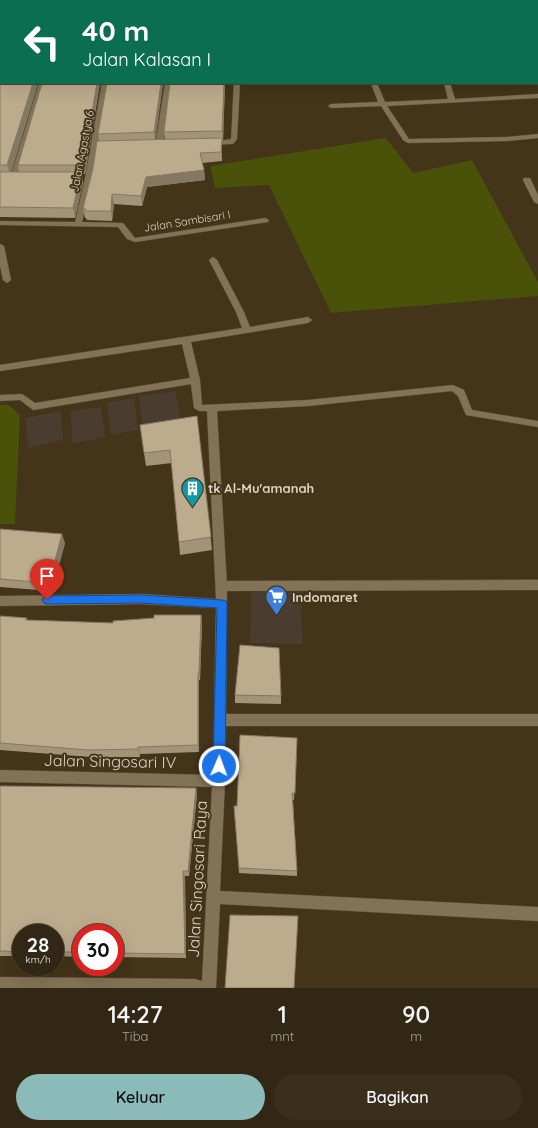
<!DOCTYPE html>
<html lang="id">
<style>
:root{--surface:#322714;--page:#3a2f1d;--text:#f1f3f6;--muted:#a8a5a0;--line:#4d4434;--accent:#8bbbb9}
body{margin:0;font-family:Quicksand,sans-serif;background:var(--page);color:var(--text);height:100vh;display:flex;flex-direction:column;font-size:15px;white-space:nowrap}
*{box-sizing:border-box;margin:0}
p{font-size:13px;color:var(--muted)}
.icon{flex:none;width:22px;height:22px;fill:none;stroke:currentColor;stroke-width:2;stroke-linecap:round;stroke-linejoin:round}
.map{position:relative;height:988px;overflow:hidden}
.details{display:flex;flex-direction:column;background:var(--surface);flex:1}
.details>*{flex:none}
.hud{position:absolute;left:0px;top:0px;width:538px;height:84px;box-shadow:0 4px 16px #0002,0 0 0 1px var(--line);background:#0b6e4f;color:#fff;overflow:hidden}
.speed{position:absolute;left:12px;top:924px;display:flex;gap:8px;font-size:20px;font-weight:700;text-align:center}
.speed>*{display:grid;place-content:center;width:52px;height:52px;border-radius:50%;background:var(--surface);box-shadow:0 4px 16px #0002,0 0 0 1px var(--line);line-height:1}
.speed small{font-size:10px;font-weight:400}
.speed .limit{border:6px solid #d22;background:#fff;color:#111}
.pin{position:absolute;display:grid;place-items:center;width:34px;height:34px;color:#fff;margin:-41px -17px;border-radius:50% 50% 50% 0;rotate:-45deg;box-shadow:0 0 4px #0007}
.pin .icon{rotate:45deg}
.me{position:absolute;width:44px;margin:-22px;rotate:2deg;stroke-linejoin:round;filter:drop-shadow(0 0 3px #0008)}
.turn{display:flex;align-items:center;gap:14px;height:84px;padding:0 16px;font-size:18px}
.turn .icon{width:52px;height:52px;stroke-width:2.5}
.turn b{display:block;font-size:28px;line-height:34px}
.eta{display:flex;justify-content:space-evenly;align-items:center;height:68px;text-align:center}
.eta b{font-size:24px;font-weight:600;line-height:28px}
.primary-button{display:flex;gap:8px;margin-top:auto;padding:8px 16px}
.primary-button a{flex:1;height:46px;border-radius:24px;background:var(--accent);color:#111;font-size:16px;font-weight:600;line-height:46px;text-align:center}
.primary-button a+a{background:var(--page);color:var(--text)}
.map>svg:first-child{display:block}
</style>
<div class="map">
<svg width="538" height="988" viewBox="0 0 538 988">
<rect width="100%" height="100%" fill="#43341a"/>
<path fill="#4a3c2e" d="M175,391L182,425L143,431L139,396Z
M134,398L138,430L111,435L107,403Z
M101,407L105,437L73,444L70,411Z
M61,411L63,440L29,448L25,418Z
M300,591L303,644L250,643L251,592Z"/>
<path fill="#495208" d="M386,138L413,173L472,160L538,282V296L331,313L269,185L215,188L210,166Z
M0,405H9L20,415L15,524H0Z"/>
<g fill="none" stroke-linecap="round" stroke-linejoin="round">
<defs>
<path id="lane" d="M537,49H538V53H537Z
M537,72H538V78H537Z
M371,83H377L385,102L448,99L444,83H450L455,99L538,94V98L387,106L409,139L507,137L538,134V138L507,141L408,143L403,140L381,106L331,108L328,106L331,104L378,102Z
M538,580V590L222,591L218,589L217,586L218,583L222,581Z"/>
<path id="street" d="M171,0H177L178,1H172Z
M0,17H1L0,24Z
M537,24H538V28H537Z
M0,43H1V47H0Z
M39,83H45L18,178L17,180H11L10,178Z
M102,83H108L93,178L82,222L123,223L135,238L265,218L269,220L268,222L135,242L127,239L118,227L0,225V221L75,222L85,178Z
M165,83H171L163,146L159,148L155,146Z
M234,83H240L237,139L234,143L232,144L208,145V143L231,139Z
M524,178H530L531,180L538,195V204L534,202L523,180Z
M0,244L4,246L11,280L7,283L3,280L0,266Z
M213,257L217,260L244,312L250,327L308,317L312,320L308,323L191,342L200,380L202,405L308,400L453,385L464,390L472,410L538,421V427L466,415L458,396L452,391L308,406L217,411L227,586L226,714H538V726H226L225,781L220,891L538,907V921L220,904L216,988H0V977L195,979L202,981L212,787L0,782V770L213,775L216,608L142,604L0,606V596L142,594L216,599L207,411H199L194,408L191,384L33,410L20,400L0,401V395L22,394L35,403L190,378L182,344L0,371V365L242,328L236,312L209,260Z"/>
</defs>
<use href="#lane" stroke="#5b5038" stroke-width="1"/>
<use href="#street" stroke="#5b5038" stroke-width="1"/>
<use href="#lane" fill="#827256" fill-rule="evenodd"/>
<use href="#street" fill="#827256" fill-rule="evenodd"/>
</g>
<path fill="#a39379" d="M0,74L38,83L11,172H19L18,165L42,83H100L85,174H82L83,182L75,218L0,217Z
M107,83H163L155,140L165,139L164,132L170,83H225L223,141H222V161L202,163L204,170L205,180L147,187L142,206L114,204L112,221L87,220L86,218H85L83,208L99,141L98,134Z
M197,416L212,550L180,555L172,463L146,466L144,453Z
M0,529L65,543L52,591L0,587Z
M201,615L202,623L200,680H199V752L140,754V757H91L0,750V616L28,620L113,623L154,618Z
M235,695L281,696V704L235,703Z
M297,738L294,800H293L297,871V876L239,873L234,806H237Z
M0,786L196,788L197,794L189,876H185L186,958L115,957V933H81V957L55,956V933H21V956H0Z"/>
<path fill="#847863" d="M33,83H38L10,174L7,165Z
M97,83H100L85,174L83,165Z
M161,83H163L155,142L154,132Z
M224,83H225L223,141L222,131Z
M222,138V161L221,152Z
M204,170L205,180L147,187L142,206L141,196L146,177Z
M81,172L83,182L75,218L73,208Z
M112,194L114,204L112,221L111,211Z
M62,534L65,543L52,591L49,583Z
M201,615L202,623L200,680L199,672Z
M198,673L199,680V752L198,745Z
M138,747L140,754V757L138,749Z
M196,788L197,794L189,876L188,871Z
M183,871L185,876L186,958L185,954Z"/>
<path fill="#bdab8d" stroke="#847863" d="M1,72V83H33L7,165H0V74Z
M42,83H97L83,165H18Z
M107,83H161L154,132L98,134Z
M170,83H224L222,131L164,132Z
M222,138L221,152L200,153L204,170L146,177L141,196L112,194L111,211H85V208H83L93,169L97,141Z
M0,172H81L73,208L0,207Z
M197,416L211,537L179,542L170,450L144,453L140,425Z
M0,529L62,534L49,583L0,579Z
M154,615H201L199,672L198,673V745L138,747V749L88,750L0,743V616L27,618L26,620L113,623V621L154,618Z
M240,645L279,648L281,696L235,695Z
M240,735L297,738L295,793H292L297,871L239,868L234,806H237Z
M0,786L196,788L188,871H183L185,954L115,953V933H81V952H55V933H21V952L0,951Z
M230,915L298,916L294,988H225Z"/>
<path fill="#1a73e8" stroke="#114b97" d="M142,595L222,600L226,601L227,604L225,766L223,770L219,771L215,770L213,766L217,608L142,603L47,604L44,603L42,600L44,597L47,596Z"/>
<defs>
<symbol id="building-pin" viewBox="-11 -11 22 30"><path d="M0 17L-7.5 6A9.5 9.5 0 1 1 7.5 6Z" fill="#0f9aa8" stroke="#43341a"/><path d="M-4-6H4V6H1V3H-1V6H-4ZM-2.5-4.3h1.7v1.8h-1.7ZM.8-4.3h1.7v1.8H.8ZM-2.5-1h1.7V.8h-1.7ZM.8-1h1.7V.8H.8Z" fill="#fff"/></symbol>
<symbol id="supermarket-pin" viewBox="-11 -11 22 30"><path d="M0 17L-7.5 6A9.5 9.5 0 1 1 7.5 6Z" fill="#3f7fe0" stroke="#43341a"/><path d="M-6-5.5h2.5l.6 2H6L4.5 2H-2.5L-4.4-4H-6ZM-1.5 3.2a1.3 1.3 0 1 0 .1 0ZM3 3.2a1.3 1.3 0 1 0 .1 0Z" fill="#fff"/></symbol>
</defs>
<g fill-rule="evenodd">
<use href="#building-pin" x="180" y="476" width="25" height="34"/>
<use href="#supermarket-pin" x="264" y="584" width="25" height="34"/>
</g>
<g text-anchor="middle" stroke-width="4" stroke-linejoin="round" paint-order="stroke">
<g font-size="11" fill="#ddd4c4" stroke="#43341a">
<text transform="translate(82 151) rotate(-79)" y="4">Jalan Agastya 6</text>
<text transform="translate(187 221) rotate(-9)" y="4">Jalan Sambisari I</text>
</g>
<g font-size="13" font-weight="bold" fill="#ddd4c4" stroke="#43341a" text-anchor="start">
<text x="208" y="493">tk Al-Mu'amanah</text>
<text x="292" y="602">Indomaret</text>
</g>
<g font-size="16" fill="#ddd4c4" stroke="#43341a">
<text transform="translate(110 761) rotate(1)" y="6">Jalan Singosari IV</text>
<text transform="translate(197 879) rotate(-87)" y="6">Jalan Singosari Raya</text>
</g>
</g>
</svg>
<div class="speed"><div>28<small>km/h</small></div><div class="limit">30</div></div>
<div class="pin" style="left:47px;top:600px;background:#d93025"><svg class="icon" aria-label="arrive" viewBox="0 0 24 24"><path d="M6 21V4h12l-3 4 3 4H6"/></svg></div>
<svg class="me" style="left:219px;top:766px" viewBox="-20 -20 40 40"><circle r="17" fill="#1a73e8" stroke="#fff" stroke-width="3"/><path d="M0-11L8 9 0 5-8 9z" fill="#fff"/></svg>
<div class="hud">
<div class="turn"><svg class="icon" aria-label="left" viewBox="0 0 24 24"><path d="M17 20v-9H6M10 6l-5 5 5 5"/></svg><div><b>40 m</b>Jalan Kalasan I</div></div>
</div>
</div>
<section class="details">
<div class="eta">
<div><b>14:27</b><p>Tiba</p></div>
<div><b>1</b><p>mnt</p></div>
<div><b>90</b><p>m</p></div>
</div>
<div class="primary-button"><a>Keluar</a><a>Bagikan</a></div>
</section>
